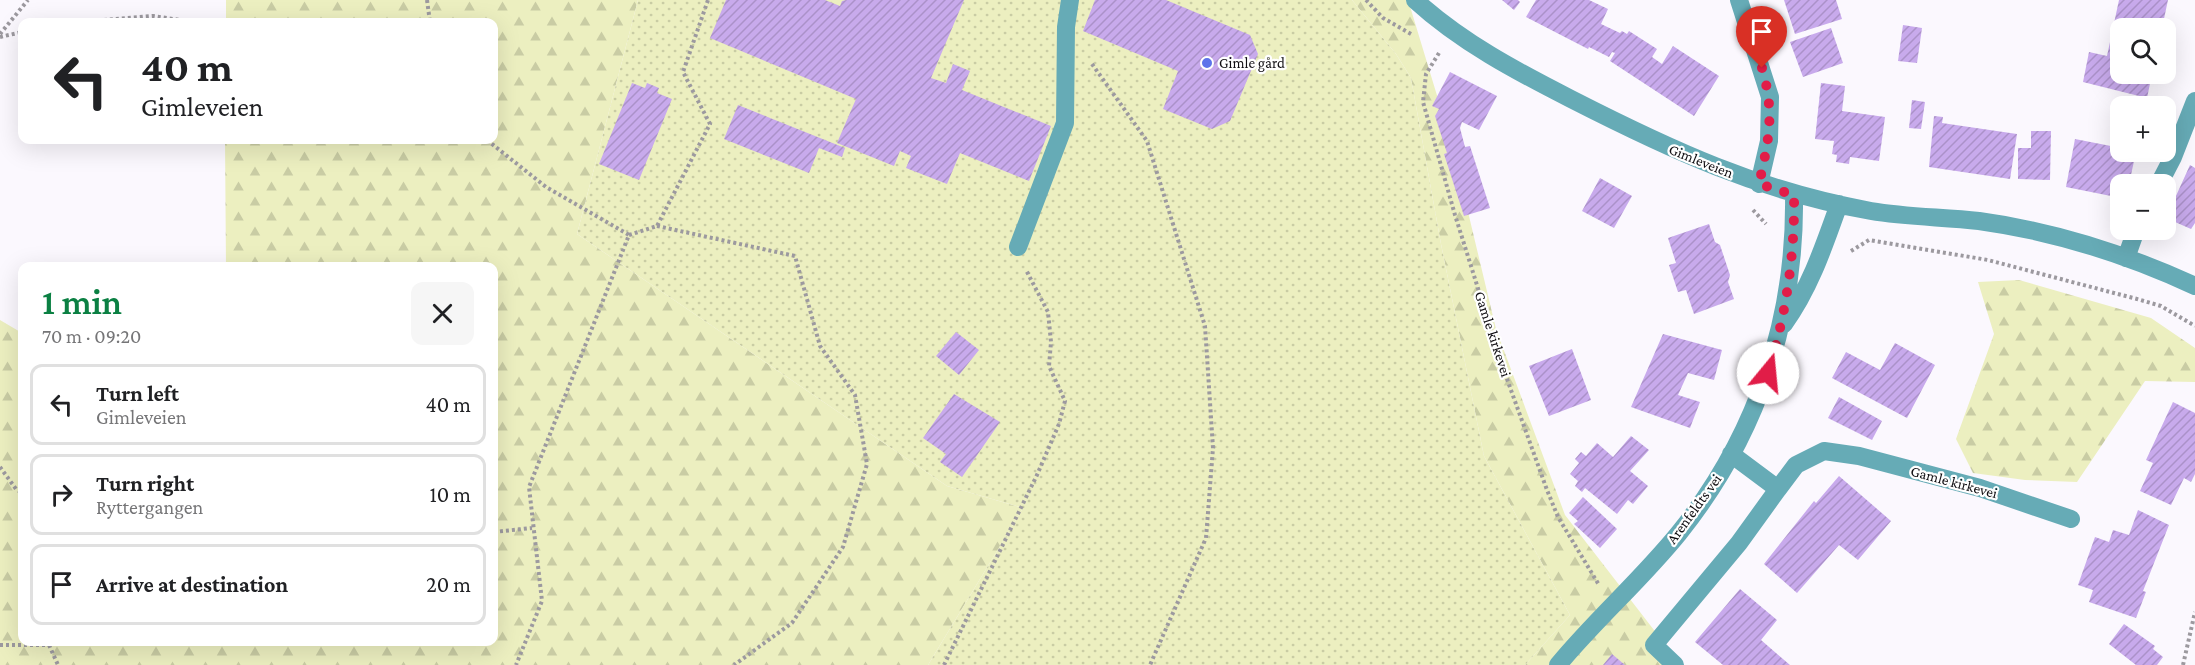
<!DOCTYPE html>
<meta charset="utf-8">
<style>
:root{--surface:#fff;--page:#f6f6f6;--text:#202124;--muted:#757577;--line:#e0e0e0;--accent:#0b8043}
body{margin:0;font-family:"Crimson Pro",serif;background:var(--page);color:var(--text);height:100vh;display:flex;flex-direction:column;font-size:22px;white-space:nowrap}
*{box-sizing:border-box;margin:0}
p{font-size:20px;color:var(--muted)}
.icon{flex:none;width:33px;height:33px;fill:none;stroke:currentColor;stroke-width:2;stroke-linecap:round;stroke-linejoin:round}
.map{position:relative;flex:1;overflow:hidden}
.drawer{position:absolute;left:18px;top:262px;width:480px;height:384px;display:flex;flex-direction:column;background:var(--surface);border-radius:12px;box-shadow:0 6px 24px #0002}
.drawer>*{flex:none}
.guide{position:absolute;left:18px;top:18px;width:480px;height:126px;border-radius:12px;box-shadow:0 6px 24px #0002;background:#fff;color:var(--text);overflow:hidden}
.fabs{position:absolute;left:2110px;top:18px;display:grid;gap:12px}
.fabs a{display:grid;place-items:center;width:66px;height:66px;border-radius:12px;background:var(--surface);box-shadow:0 6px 24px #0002;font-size:30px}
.pin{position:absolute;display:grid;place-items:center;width:51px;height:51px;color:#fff;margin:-62px -26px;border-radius:50% 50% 50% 0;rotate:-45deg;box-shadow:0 0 6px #0007}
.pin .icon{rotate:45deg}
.me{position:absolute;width:66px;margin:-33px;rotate:17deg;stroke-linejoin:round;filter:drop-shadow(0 0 4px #0008)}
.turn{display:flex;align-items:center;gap:21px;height:126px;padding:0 24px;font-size:27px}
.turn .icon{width:78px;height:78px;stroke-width:2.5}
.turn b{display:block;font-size:42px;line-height:51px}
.round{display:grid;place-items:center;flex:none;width:63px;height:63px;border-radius:12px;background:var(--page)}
.headline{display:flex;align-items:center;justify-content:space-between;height:102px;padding:0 24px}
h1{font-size:36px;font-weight:600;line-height:45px;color:var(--accent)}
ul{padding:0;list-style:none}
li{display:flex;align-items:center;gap:18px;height:81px;margin:0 12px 9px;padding:0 12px;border:3px solid var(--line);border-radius:12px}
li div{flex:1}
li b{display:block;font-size:22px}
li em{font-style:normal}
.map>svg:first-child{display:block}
</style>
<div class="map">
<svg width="2195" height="665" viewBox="0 0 2195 665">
<defs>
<pattern id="forest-firs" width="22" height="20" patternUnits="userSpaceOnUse" patternTransform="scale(1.5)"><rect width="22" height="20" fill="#ecefc0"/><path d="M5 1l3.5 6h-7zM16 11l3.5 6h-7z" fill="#c9cca4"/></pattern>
<pattern id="park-dots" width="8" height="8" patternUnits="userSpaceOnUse" patternTransform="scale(1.5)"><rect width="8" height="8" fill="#ecefc0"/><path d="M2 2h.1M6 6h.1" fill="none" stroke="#c9cca4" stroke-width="1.8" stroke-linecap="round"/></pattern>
<pattern id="building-hatch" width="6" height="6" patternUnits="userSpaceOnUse" patternTransform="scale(1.5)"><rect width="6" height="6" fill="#c8aaec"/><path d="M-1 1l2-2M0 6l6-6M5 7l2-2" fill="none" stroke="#ab91c9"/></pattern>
</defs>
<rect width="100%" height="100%" fill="#fbf8fe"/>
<path fill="url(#forest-firs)" d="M226,0H638L577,234L947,486L1023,508L928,665H0V320L22,333V642H494V267H226L225,140H494V22H226Z
M1352,0H1407L1409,3L1452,145L1496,329L1565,515L1681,665H1525L1570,615L1484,456L1441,244L1411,78L1396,54Z
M2019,280L2151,318L2195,348V382L2145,381L2077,482L2025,480L1973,473L1956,439L1994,334L1978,282Z"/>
<path fill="url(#park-dots)" d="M638,0H1352L1396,54L1411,78L1441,244L1484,456L1570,615L1525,665H928L1023,508L947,486L577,234Z"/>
<path fill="url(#building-hatch)" d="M726,0H825L840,6L842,1L846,0H964L931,78L946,83L953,64L970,71L962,90L1051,126L1029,181L960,153L947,184L906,168L911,156L900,151L894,166L837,143L856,99L710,38Z
M1095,0H1166L1250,35L1258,54L1230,121L1212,129L1163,109L1178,71L1083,31Z
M1502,0H1518L1520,2L1514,10Z
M1536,0H1589L1608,9L1601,24L1620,33L1622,31L1627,34L1629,31L1657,49L1652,57L1662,64L1673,46L1719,76L1694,116L1610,61L1615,53L1612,52L1609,57L1589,47L1588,49L1526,17Z
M1784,0H1836L1842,19L1795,34Z
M2119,0H2168L2162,28H2121V74H2152L2147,98L2083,82L2089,52L2107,56Z
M1903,25L1922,28L1917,63L1898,61Z
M1831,28L1843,63L1803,77L1790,42Z
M1450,72L1497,96L1479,130L1462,122L1460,128L1465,147L1470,146L1490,208L1464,216L1444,154L1447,153L1435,116L1439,109L1432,106Z
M632,83L645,88L647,83L659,88L657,93L672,99L639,180L599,164Z
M1821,83L1845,86L1842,111L1885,117L1879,161L1850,157L1849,164L1836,162L1837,155L1832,154L1834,141L1815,139Z
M2117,98L2152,105V106H2121V132L2110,130Z
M1912,100L1925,102L1921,129L1909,128Z
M738,105L845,148L842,157L819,148L809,173L724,139Z
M1934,116L1943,117L1942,123L2017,134L2010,179L1929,167Z
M2031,131H2051L2050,180L2018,179V148H2031Z
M2075,139L2121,148V152H2136L2129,184H2121V198L2066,187Z
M2190,165L2195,168V223L2191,229L2166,218Z
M1600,178L1632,196L1614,228L1582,211Z
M1709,224L1715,242L1720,245L1730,275L1728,282L1734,299L1694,314L1686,290L1678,292L1669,265L1676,263L1668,238Z
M956,332L979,350L959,375L936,356Z
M1663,334L1722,350L1714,380L1688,373L1678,395L1700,402L1690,428L1631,407Z
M1895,343L1935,365L1907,418L1832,378L1846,352L1880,370Z
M1572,349L1591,400L1549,416L1529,366Z
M954,394L1000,422L962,477L940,462L946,454L923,438Z
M1839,397L1882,421L1872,440L1828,418Z
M2173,402L2195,413V474L2191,482L2184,478L2171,505L2140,491L2153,463L2146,460Z
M1631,436L1649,450L1630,471L1648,486L1633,504L1628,500L1617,514L1585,488L1582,492L1575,486L1578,481L1570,474L1579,463L1575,459L1581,452L1586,456L1597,443L1613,457Z
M1839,476L1891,521L1858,560L1839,545L1797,593L1764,564L1814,501L1816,503Z
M1583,497L1617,529L1600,548L1574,524L1578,521L1569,513Z
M2138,510L2169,525L2143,591L2146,592L2136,618L2089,602L2093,590L2078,585L2095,537L2109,542L2113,530L2129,535Z
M1740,589L1777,620L1761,640L1790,665H1723L1695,642Z
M2124,624L2155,646L2153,649L2163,657L2157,665H2136L2109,644Z
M1612,654L1625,665H1603Z"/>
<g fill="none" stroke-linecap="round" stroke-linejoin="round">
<path stroke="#9c999f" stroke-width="4" stroke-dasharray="3 3" stroke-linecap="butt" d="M427,0L430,22
M1366,0L1383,18L1411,34
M80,22L153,16L194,22
M0,34L28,0
M0,37L22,32
M1439,53L1426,74L1423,102L1455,215L1503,368L1547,490L1558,517L1599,585
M1092,64L1147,141L1205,326L1213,448L1206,538L1150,665
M487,140L546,187L629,235L529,487L542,601L516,665
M1753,210L1766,224
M657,226L795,256L820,346L855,395L867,464L843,547L792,623L734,665
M629,235L657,226L710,124L683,72L708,0
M1851,251L1869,240L1988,260L2137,299L2161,306L2195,326
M0,467L16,489L22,493
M494,532L532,528
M0,645H49L58,642
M49,645L58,665
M944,665L1037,475L1059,424L1065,401L1049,366L1051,342L1048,312L1026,270
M2183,665L2195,612"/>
<path stroke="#66abb6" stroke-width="18" d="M1415,0C1461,42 1516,71 1571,99C1671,150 1759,191 1871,211C1906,217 1943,217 1979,221C2052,231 2128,255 2195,286
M1739,0L1770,97L1769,141L1759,184
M2159,184L2173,157L2195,101
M1018,247L1065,123L1066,27L1070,0
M2126,258L2136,230
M1784,324C1810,288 1824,246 1839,204
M1778,489L1796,465L1824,451L1859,456L1980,488L2071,519
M1558,665C1596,619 1641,580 1679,533C1757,436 1796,319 1794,195
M1675,665L1654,645L1739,543L1778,489L1731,454"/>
</g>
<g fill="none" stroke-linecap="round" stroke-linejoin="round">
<path stroke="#e11d48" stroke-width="10" stroke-dasharray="0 18" d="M1762,68C1775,113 1769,139 1759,184L1794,195C1795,255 1786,315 1768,373"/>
</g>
<circle fill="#5d73ea" stroke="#fff" stroke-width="2" cx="1207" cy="63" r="6"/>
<g text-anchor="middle" stroke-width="4.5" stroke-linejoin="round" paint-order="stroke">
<g font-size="15" fill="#100e12" stroke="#fff" text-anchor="start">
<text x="1219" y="68">Gimle gård</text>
</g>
<g font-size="15" fill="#100e12" stroke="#fff">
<text transform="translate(1701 161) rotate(22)" y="5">Gimleveien</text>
<text transform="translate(1493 334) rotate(72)" y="5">Gamle kirkevei</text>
<text transform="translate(1954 482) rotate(15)" y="5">Gamle kirkevei</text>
<text transform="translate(1694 509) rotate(-54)" y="5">Arenfeldts vei</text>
</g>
</g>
</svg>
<div class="fabs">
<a><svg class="icon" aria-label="search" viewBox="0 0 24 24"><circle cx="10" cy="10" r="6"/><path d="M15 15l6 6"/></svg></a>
<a>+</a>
<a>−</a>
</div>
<div class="pin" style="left:1762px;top:68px;background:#d93025"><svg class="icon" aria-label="arrive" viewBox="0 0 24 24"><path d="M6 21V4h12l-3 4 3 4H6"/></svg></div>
<svg class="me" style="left:1768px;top:373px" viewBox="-20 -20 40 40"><circle r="19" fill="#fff"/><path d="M0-13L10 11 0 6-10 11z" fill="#e11d48"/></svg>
<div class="guide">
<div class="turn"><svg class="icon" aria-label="left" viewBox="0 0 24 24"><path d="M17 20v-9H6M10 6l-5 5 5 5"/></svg><div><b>40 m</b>Gimleveien</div></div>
</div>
<section class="drawer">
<div class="headline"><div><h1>1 min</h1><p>70 m · 09:20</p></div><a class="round"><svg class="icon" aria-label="close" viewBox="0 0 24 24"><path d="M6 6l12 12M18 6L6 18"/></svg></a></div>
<ul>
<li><svg class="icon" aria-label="left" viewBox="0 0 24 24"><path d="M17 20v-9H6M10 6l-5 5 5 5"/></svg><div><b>Turn left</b><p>Gimleveien</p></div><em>40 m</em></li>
<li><svg class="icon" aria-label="right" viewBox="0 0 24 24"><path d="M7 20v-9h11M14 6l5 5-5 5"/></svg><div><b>Turn right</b><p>Ryttergangen</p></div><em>10 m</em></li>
<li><svg class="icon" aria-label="arrive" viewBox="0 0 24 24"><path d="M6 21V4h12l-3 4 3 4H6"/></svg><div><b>Arrive at destination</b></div><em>20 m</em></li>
</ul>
</section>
</div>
